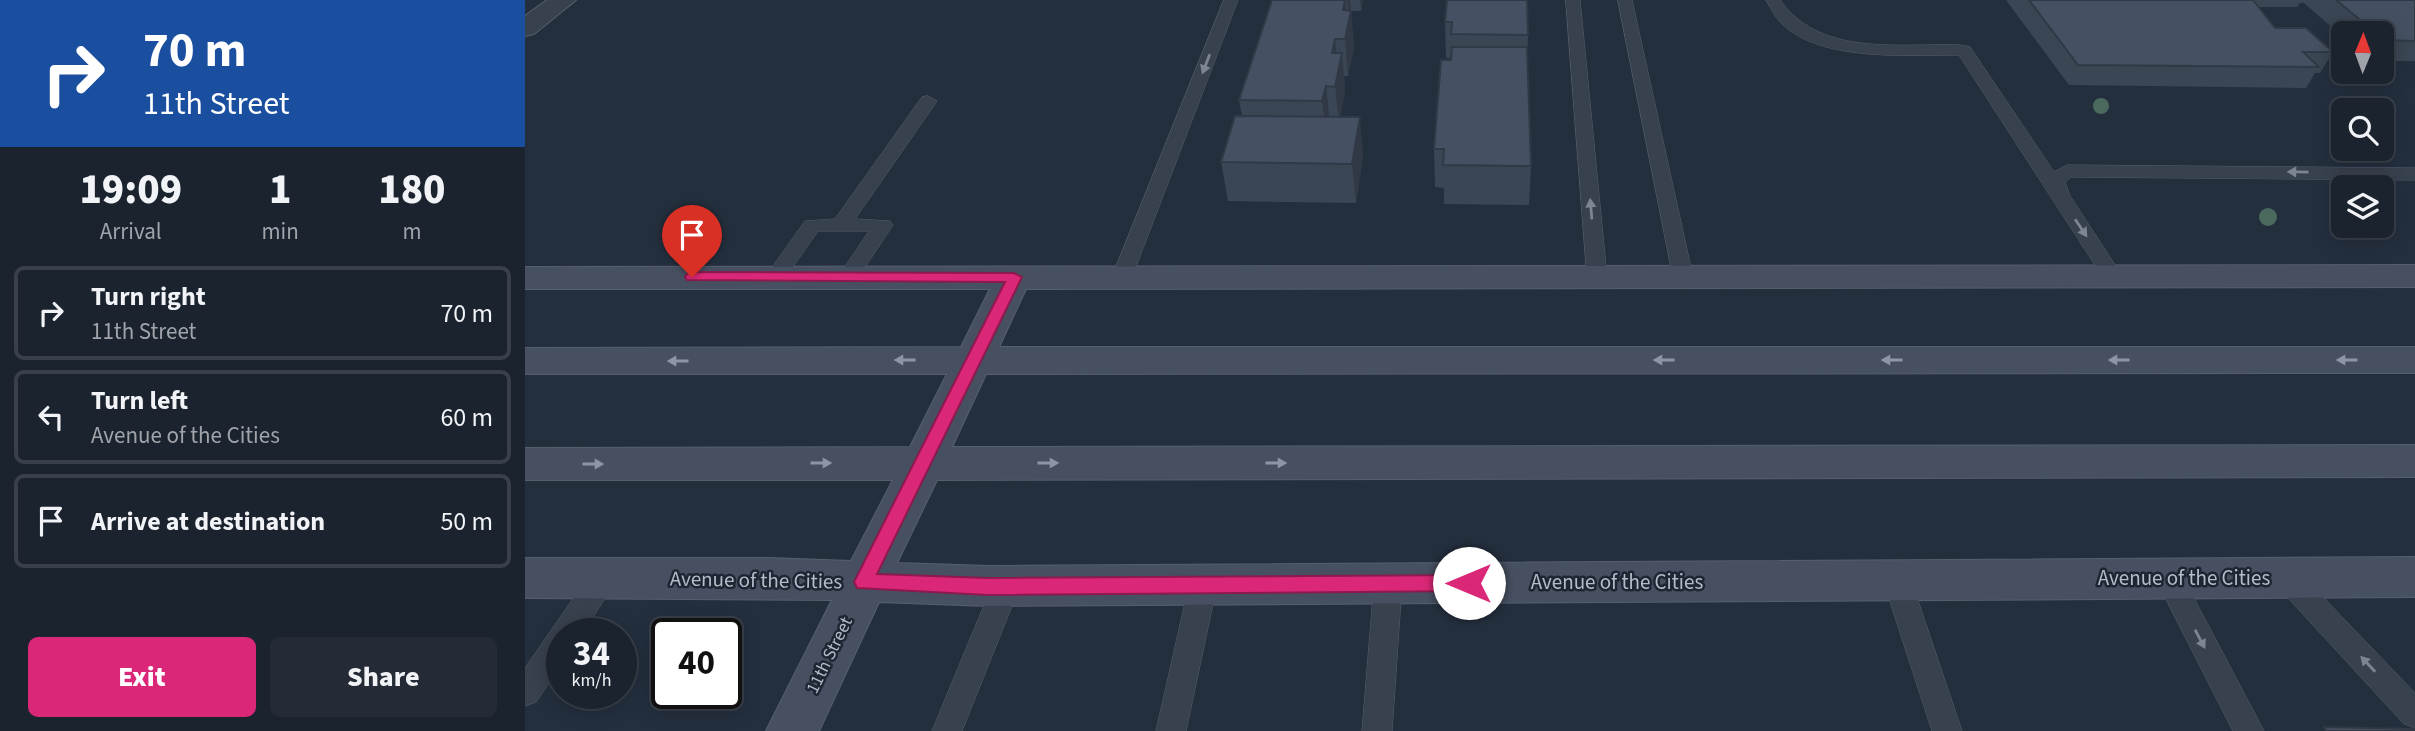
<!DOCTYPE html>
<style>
:root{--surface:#1b232e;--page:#242b36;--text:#f1f3f6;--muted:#a0a4aa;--line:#39404a;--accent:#db2777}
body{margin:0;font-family:"Source Sans 3",sans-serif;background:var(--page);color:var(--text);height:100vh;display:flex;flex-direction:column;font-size:26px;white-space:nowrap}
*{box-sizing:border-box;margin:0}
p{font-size:23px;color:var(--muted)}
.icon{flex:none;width:38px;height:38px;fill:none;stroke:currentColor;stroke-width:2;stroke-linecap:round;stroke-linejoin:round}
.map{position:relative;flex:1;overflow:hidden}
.details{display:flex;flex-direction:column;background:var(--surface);width:525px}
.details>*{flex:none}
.hud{background:#1a4fa0;color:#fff;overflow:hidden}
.needle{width:46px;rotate:1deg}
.tools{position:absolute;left:1806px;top:21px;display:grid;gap:14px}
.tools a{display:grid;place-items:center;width:63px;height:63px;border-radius:10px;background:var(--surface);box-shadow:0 4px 18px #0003,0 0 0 2px var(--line);font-size:35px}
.speed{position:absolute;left:21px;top:618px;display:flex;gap:14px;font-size:35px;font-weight:700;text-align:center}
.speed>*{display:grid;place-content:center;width:91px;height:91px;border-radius:50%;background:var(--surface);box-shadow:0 4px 18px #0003,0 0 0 2px var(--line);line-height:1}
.speed small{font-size:18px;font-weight:400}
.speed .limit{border:4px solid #111;border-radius:10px;background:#fff;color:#111}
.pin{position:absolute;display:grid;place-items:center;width:60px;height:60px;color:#fff;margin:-72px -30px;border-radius:50% 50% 50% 0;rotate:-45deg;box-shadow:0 0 7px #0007}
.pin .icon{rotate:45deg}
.me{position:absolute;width:77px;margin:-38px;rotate:270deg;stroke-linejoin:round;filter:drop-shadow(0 0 5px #0008)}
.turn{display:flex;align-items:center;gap:24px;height:147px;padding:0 28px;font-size:32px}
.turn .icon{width:91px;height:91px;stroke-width:2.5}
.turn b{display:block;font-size:49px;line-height:60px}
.eta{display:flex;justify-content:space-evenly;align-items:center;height:119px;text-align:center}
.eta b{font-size:42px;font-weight:800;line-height:49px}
.button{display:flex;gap:14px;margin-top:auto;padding:14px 28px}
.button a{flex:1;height:80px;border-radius:10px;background:var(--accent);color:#fff;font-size:28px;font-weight:800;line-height:80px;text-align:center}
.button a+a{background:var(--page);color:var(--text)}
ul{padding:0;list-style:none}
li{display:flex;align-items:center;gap:21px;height:94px;margin:0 14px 10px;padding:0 14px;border:4px solid var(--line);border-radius:10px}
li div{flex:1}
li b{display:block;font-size:26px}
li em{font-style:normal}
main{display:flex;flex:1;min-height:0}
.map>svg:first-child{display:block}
</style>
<main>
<section class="details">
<div class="hud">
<div class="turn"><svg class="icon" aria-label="right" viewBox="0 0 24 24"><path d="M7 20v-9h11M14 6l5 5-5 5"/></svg><div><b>70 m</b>11th Street</div></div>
</div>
<div class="eta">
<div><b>19:09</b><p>Arrival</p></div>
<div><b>1</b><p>min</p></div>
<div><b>180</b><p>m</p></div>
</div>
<ul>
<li><svg class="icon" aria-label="right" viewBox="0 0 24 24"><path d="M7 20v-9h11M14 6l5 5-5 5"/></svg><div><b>Turn right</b><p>11th Street</p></div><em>70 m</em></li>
<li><svg class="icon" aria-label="left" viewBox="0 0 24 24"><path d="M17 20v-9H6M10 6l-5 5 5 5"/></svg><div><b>Turn left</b><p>Avenue of the Cities</p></div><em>60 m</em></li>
<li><svg class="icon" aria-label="arrive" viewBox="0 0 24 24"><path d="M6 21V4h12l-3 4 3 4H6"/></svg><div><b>Arrive at destination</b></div><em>50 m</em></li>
</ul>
<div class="button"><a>Exit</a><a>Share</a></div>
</section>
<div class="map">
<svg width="1890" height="731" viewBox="0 0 1890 731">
<rect width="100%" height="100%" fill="#242f3e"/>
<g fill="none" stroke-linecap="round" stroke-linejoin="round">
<defs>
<path id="lane" d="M699,0H713L607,277L604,282H590L587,277Z
M1041,0H1055L1082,277L1079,282H1065L1062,277Z
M1093,0H1107L1168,277L1165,282H1151L1148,277Z
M1241,0H1255C1288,47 1349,46 1401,45C1415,45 1431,43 1445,47L1529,172L1542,165L1890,168V180L1546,177L1540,182L1545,196L1598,277L1595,282H1581L1434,55C1383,55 1294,62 1256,23C1250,17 1245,7 1241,0Z
M403,96L412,101L330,219L365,221L368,225L330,282H316L313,277L344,231H293L258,281H244L241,276L280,221L310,219L397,97Z
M78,566L88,570L92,578L88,586L57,634H37V663L11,702L0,706V668L68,570Z
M1644,566L1654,570L1739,731H1708L1630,578L1634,570Z
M1762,566L1772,570L1890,693V728L1879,724L1752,586L1748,578L1752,570Z
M1372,568L1382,572L1386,580L1437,731H1407L1358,580L1362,572Z
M863,572L873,576L877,584L867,731H837L849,584L853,576Z
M678,573L688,577L692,585L661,731H631L664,585L668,577Z
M481,574L491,578L495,586L437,731H407L467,586L471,578Z"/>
<path id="street" d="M22,0H51L9,34L0,36V16Z"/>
<path id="secondary" d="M1890,265V287L501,289L474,347H1890V373L461,374L427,447L1890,445V477L412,480L372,563L463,566L1890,557V597L463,606L354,602L294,731H241L307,600L0,598V558H244L326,561L368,480H0V448L385,447L422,374H0V348L436,347L465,289H0V267Z"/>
</defs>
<use href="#lane" stroke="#565f6c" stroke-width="1"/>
<use href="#street" stroke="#565f6c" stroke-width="2"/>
<use href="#secondary" stroke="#565f6c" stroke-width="2"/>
<use href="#lane" fill="#38414e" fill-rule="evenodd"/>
<use href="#street" fill="#38414e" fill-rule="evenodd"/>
<use href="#secondary" fill="#465061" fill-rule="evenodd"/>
</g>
<g fill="#4b6a5d">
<circle cx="1576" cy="106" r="8"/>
<circle cx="1743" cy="217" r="9"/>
</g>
<path fill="#3b4654" d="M747,0H838L836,11H826V13L829,47L823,76H819L820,91L815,117L838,155L831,203L703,201L696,162L717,116L714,100Z
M922,0L1003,35L1002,61L1006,166L1004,205L919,204V188L910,187L909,149L926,58H921L920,22Z
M1481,0H1890V61H1857V33H1818V37L1779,3H1775L1772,7H1733L1750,28L1808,52L1795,73H1790L1781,88L1544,85Z"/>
<path fill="#303945" d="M820,0L823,26L824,21L822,0H825L829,47L823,76L818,10Z
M835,0H838L836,11Z
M810,39L813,71L817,53L820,91L814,124L807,53Z
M801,86L805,124L802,139L797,101Z
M835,117L838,155L831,203L827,164Z"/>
<path fill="#455162" stroke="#303945" stroke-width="2" d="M747,0H820L818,10L826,11L820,39H810L807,53H817L810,87L801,86L797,101L714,100Z
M922,0H1002L1003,35L926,34L927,22H920Z
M1504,0H1728L1750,28H1781L1808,52H1778L1794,67L1553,65Z
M1811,0H1890V41L1859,40L1857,38V33H1851Z
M927,47H1002L1006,166L918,165L919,149H909L916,60H926Z
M710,116L835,117L827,164L696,162Z
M1799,727L1889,729L1890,731H1801Z"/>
<defs><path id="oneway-solid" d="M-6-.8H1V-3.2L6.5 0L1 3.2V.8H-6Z" transform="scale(1.75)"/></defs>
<g fill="#7c8592">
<use href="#oneway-solid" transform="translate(681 64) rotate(111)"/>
<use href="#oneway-solid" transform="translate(1773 172) rotate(-179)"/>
<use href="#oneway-solid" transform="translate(1066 209) rotate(-95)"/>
<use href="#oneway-solid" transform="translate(1556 228) rotate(56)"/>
<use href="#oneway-solid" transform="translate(1675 639) rotate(62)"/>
<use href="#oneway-solid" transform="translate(1843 664) rotate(-133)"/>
</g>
<g fill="#8e96a5">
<use href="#oneway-solid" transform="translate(380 360) rotate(-180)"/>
<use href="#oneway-solid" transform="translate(1139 360) rotate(-180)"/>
<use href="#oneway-solid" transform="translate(1367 360) rotate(-180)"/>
<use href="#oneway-solid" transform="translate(1594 360) rotate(-180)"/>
<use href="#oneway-solid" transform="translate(1822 360) rotate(-180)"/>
<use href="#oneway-solid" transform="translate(153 361) rotate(180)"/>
<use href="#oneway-solid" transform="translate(296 463)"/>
<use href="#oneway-solid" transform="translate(523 463)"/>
<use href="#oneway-solid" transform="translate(751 463)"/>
<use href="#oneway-solid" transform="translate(68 464)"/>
</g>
<path fill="#db2777" stroke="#8e194d" stroke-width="2" d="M167,272L489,273L497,277L352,574L463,578L944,575L950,577L953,583L950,589L944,591L463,595L332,588L329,582L480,282L162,280L160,277L162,274Z"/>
<g text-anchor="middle" stroke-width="5" stroke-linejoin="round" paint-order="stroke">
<g font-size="18" fill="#b4bcc9" stroke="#1d2633">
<text transform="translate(304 655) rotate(-64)" y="6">11th Street</text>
</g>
<g font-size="21" fill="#b4bcc9" stroke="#1d2633">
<text x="1659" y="585">Avenue of the Cities</text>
<text transform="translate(231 580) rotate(1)" y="7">Avenue of the Cities</text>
<text x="1092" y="589">Avenue of the Cities</text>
</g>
</g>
</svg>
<div class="tools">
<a><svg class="needle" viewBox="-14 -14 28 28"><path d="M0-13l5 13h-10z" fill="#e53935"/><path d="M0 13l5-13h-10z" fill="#a0a4aa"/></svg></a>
<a><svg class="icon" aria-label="search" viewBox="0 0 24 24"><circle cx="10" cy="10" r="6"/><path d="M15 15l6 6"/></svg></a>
<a><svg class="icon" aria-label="layers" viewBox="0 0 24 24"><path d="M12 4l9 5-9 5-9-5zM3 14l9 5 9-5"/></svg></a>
</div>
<div class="speed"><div>34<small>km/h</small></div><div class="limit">40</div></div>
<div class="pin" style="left:167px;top:277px;background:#d93025"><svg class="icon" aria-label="arrive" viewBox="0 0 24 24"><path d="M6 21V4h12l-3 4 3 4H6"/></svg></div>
<svg class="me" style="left:944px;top:583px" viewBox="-20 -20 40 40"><circle r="19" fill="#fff"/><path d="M0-13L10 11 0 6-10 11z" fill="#db2777"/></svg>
</div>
</main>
